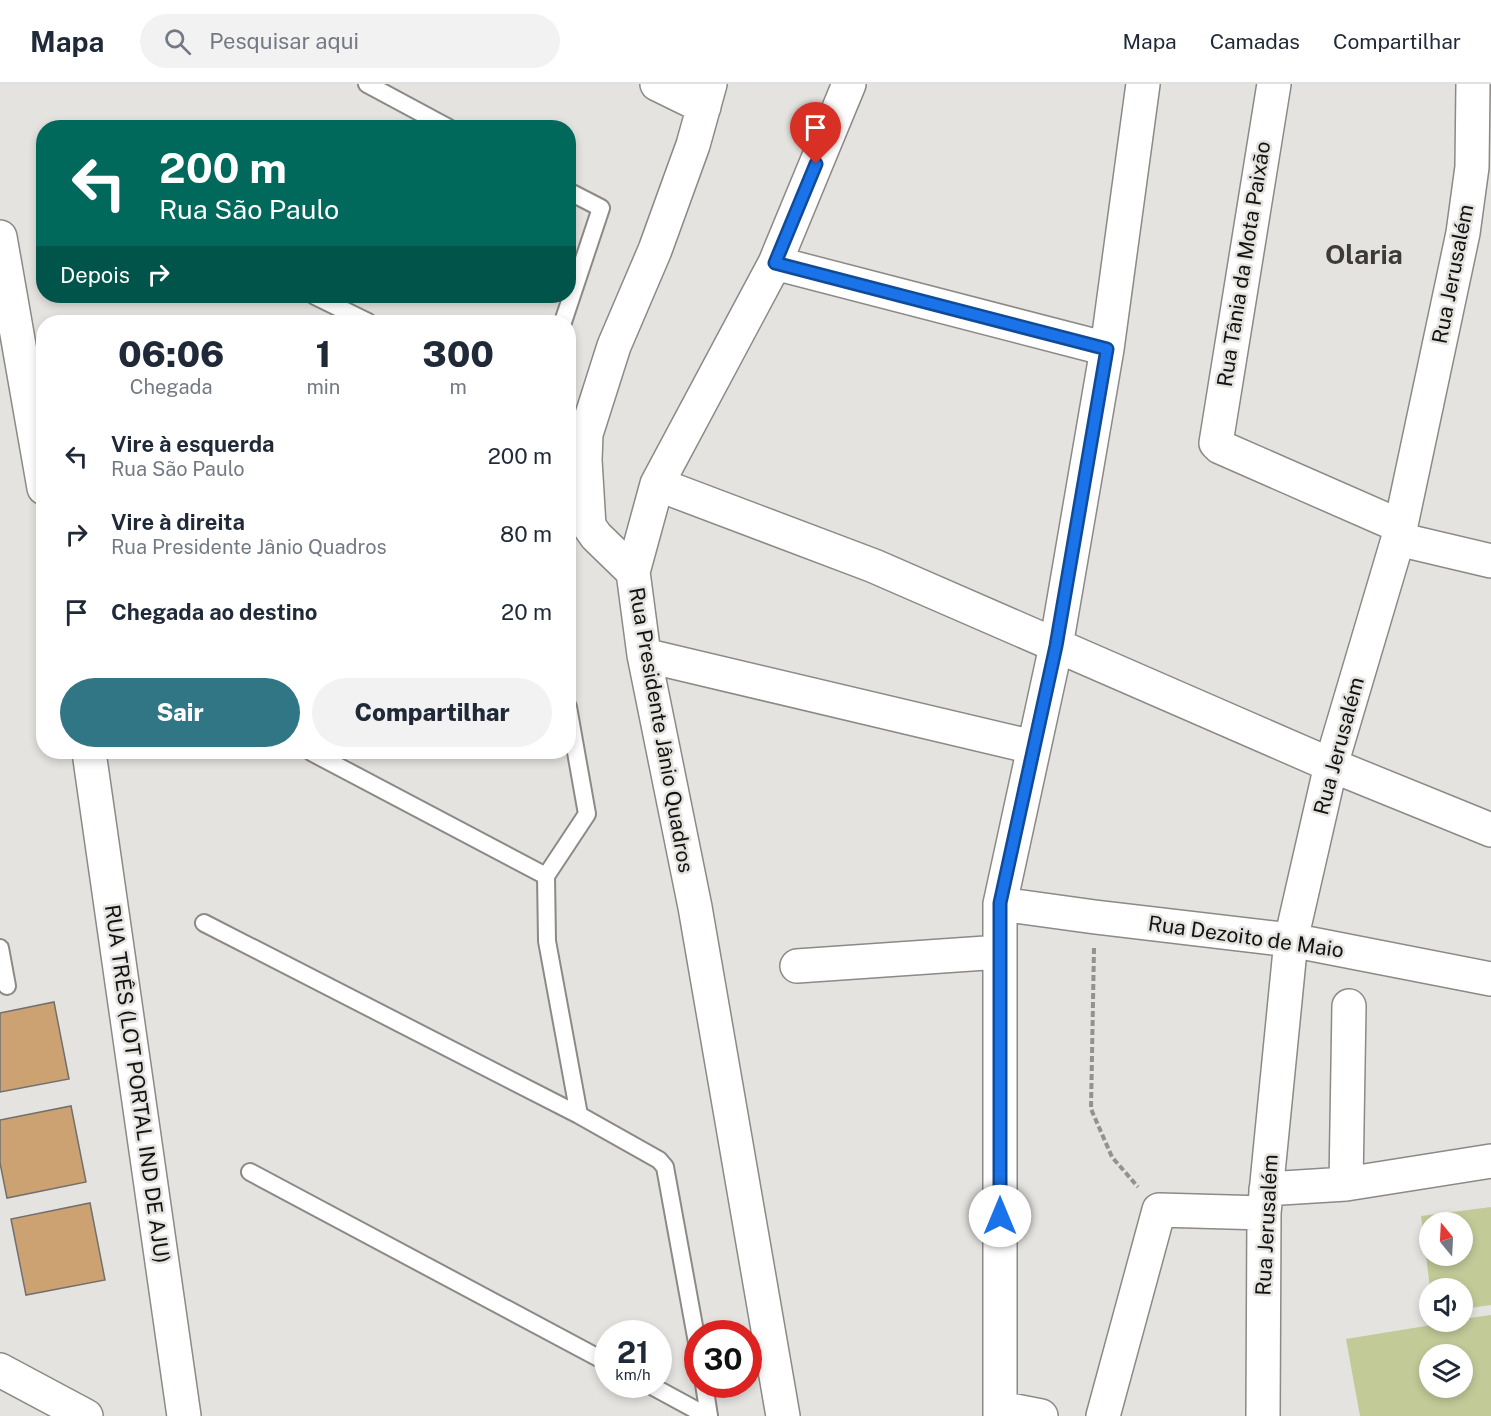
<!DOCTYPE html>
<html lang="pt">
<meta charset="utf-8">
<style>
:root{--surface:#fff;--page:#f2f2f3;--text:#1f2937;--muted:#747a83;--line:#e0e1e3;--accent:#317685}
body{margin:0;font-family:"Public Sans",sans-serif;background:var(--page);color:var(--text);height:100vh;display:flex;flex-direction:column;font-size:22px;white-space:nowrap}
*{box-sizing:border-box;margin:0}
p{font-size:20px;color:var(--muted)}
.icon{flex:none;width:33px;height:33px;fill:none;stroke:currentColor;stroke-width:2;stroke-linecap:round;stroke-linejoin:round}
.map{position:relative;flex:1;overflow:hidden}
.sheet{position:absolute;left:36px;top:231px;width:540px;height:444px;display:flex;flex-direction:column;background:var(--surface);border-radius:24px;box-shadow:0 3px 9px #0003}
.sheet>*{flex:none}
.banner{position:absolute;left:36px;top:36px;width:540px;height:183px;border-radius:24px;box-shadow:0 3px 9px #0003;background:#00695c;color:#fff;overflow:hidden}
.needle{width:39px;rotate:342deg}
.buttons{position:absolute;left:1419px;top:1128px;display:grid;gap:12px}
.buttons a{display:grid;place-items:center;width:54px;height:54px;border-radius:50%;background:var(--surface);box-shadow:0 3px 9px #0003;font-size:30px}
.speed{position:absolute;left:594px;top:1236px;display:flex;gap:12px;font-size:30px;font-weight:700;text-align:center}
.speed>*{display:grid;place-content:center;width:78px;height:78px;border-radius:50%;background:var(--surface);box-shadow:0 3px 9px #0003;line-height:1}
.speed small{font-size:15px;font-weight:400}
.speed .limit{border:9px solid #d22;background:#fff;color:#111}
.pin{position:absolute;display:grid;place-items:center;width:51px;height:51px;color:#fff;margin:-62px -26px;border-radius:50% 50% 50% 0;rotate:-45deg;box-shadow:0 0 6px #0007}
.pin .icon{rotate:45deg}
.me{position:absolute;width:66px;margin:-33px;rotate:0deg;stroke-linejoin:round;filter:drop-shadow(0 0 4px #0008)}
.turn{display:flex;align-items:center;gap:21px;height:126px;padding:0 24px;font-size:27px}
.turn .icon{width:78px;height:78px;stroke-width:2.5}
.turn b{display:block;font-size:42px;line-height:51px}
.then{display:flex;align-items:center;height:57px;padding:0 24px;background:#0003;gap:12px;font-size:22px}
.eta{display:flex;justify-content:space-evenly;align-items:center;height:102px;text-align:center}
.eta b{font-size:36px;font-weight:800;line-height:42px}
.button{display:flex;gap:12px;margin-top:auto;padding:12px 24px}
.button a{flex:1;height:69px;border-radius:36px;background:var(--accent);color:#fff;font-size:24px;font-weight:800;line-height:69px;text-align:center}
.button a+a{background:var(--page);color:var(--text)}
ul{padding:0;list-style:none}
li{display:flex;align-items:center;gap:18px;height:78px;padding:0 24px}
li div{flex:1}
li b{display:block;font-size:22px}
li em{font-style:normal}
header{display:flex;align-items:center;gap:36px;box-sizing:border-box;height:84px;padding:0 30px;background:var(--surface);border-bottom:2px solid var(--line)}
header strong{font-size:28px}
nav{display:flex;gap:33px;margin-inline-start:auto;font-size:21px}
.search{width:420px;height:54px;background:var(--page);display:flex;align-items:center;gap:15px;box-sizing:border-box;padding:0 21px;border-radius:33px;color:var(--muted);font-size:22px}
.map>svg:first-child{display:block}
</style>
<header>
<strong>Mapa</strong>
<div class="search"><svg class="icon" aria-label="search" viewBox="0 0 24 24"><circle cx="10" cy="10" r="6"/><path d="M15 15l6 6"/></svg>Pesquisar aqui</div>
<nav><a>Mapa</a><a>Camadas</a><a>Compartilhar</a></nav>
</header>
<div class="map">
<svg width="1491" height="1332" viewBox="0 0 1491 1332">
<rect width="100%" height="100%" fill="#e5e3df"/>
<path fill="#c2ca98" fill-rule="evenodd" d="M1491,1123V1221L1463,1225L1462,1204H1430L1421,1132ZM1430,1138H1462V1172H1430Z
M1491,1231V1332H1360L1346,1255L1450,1238H1462L1463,1235ZM1430,1270H1462V1304H1430Z"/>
<path fill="#cca272" stroke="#72706d" stroke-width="1.5" d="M54,918L69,995L0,1008V929Z
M71,1022L86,1098L7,1114L0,1079V1036Z
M90,1119L105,1196L26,1211L11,1135Z"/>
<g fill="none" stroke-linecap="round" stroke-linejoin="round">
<defs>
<path id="lane" d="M367,0L449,44
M315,212L368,238
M563,238L601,124L568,107
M311,668L546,792L587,730L568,623
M546,792L547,857L579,1031L659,1076L665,1083L698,1264
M204,839L579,1031
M0,864L7,902
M250,1088L608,1279
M648,1300L707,1332
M704,1300L709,1332"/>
<path id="street" d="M657,0L704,23
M1274,0L1216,359L1220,363L1400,442
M0,153L44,404
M775,179L1107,265
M657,400L874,482L1331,681L1491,746
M1398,455L1491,477
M633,488L596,452L589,442L585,376L586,350L614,262L655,166L693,61L710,0
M644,571L1033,663
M89,668L184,1332
M1000,820L1095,833L1291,856L1491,895
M797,882L1000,868
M1346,1100L1349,922
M1266,1105L1346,1100L1491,1077
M0,1286L86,1332
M1000,1324L1041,1332
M783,1332L695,823L644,571L633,488L657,400L775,179L849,0
M1000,1332V820L1056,562L1107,265L1143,0
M1103,1332L1159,1126L1264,1129
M1263,1332L1264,1129L1291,856L1331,681L1398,455L1463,149L1472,83L1473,0"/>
</defs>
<use href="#lane" stroke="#8c8987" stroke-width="20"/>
<use href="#street" stroke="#8c8987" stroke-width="36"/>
<path stroke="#93928f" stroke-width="4" stroke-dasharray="6 3" stroke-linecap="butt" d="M1094,864L1091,1025L1112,1073L1138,1103"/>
<use href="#lane" stroke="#fff" stroke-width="16"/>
<use href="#street" stroke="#fff" stroke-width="33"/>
</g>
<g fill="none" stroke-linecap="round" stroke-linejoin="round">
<defs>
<path id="route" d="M816,80L775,179L1107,265L1056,562L1000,819V1132"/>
</defs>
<use href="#route" stroke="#114b97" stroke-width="15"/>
<use href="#route" stroke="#1a73e8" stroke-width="10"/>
</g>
<g text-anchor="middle" stroke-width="5" stroke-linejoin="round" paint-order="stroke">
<g font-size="21" fill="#141312" stroke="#e5e3df">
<text transform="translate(1244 180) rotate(-81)" y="7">Rua Tânia da Mota Paixão</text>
<text transform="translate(1453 190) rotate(-79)" y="7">Rua Jerusalém</text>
<text transform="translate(661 646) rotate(80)" y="7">Rua Presidente Jânio Quadros</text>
<text transform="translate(1339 662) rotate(-75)" y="7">Rua Jerusalém</text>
<text transform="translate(1246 853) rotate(8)" y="7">Rua Dezoito de Maio</text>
<text transform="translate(137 1000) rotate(82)" y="7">RUA TRÊS (LOT PORTAL IND DE AJU)</text>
<text transform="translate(1267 1141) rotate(-87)" y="7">Rua Jerusalém</text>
</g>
<g font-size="27" font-weight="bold" fill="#3d3a38" stroke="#e5e3df">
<text x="1364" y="180">Olaria</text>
</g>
</g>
</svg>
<div class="buttons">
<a><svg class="needle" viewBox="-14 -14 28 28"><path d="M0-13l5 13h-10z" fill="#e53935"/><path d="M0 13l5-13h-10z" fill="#747a83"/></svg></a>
<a><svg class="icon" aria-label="sound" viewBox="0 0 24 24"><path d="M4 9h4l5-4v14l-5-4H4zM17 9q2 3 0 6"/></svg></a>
<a><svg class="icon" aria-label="layers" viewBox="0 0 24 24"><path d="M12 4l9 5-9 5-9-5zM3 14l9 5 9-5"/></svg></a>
</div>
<div class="speed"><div>21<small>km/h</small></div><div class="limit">30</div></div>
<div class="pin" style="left:816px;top:80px;background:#d93025"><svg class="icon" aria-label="arrive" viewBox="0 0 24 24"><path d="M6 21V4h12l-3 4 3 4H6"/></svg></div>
<svg class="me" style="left:1000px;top:1132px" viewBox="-20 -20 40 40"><circle r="19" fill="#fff"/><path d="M0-13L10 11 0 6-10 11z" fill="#1a73e8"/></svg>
<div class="banner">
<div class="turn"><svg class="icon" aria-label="left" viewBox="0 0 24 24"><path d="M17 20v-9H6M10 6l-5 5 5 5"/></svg><div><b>200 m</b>Rua São Paulo</div></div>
<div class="then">Depois<svg class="icon" aria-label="right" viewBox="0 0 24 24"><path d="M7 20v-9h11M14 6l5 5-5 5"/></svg></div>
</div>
<section class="sheet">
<div class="eta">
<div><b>06:06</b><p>Chegada</p></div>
<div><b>1</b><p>min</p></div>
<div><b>300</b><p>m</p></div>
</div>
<ul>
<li><svg class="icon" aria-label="left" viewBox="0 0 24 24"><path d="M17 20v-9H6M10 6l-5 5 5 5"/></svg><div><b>Vire à esquerda</b><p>Rua São Paulo</p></div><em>200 m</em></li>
<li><svg class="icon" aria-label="right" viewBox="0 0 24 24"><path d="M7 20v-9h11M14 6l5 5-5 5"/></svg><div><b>Vire à direita</b><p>Rua Presidente Jânio Quadros</p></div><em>80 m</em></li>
<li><svg class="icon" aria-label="arrive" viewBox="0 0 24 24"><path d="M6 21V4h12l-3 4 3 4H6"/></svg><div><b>Chegada ao destino</b></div><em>20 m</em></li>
</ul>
<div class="button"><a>Sair</a><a>Compartilhar</a></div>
</section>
</div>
